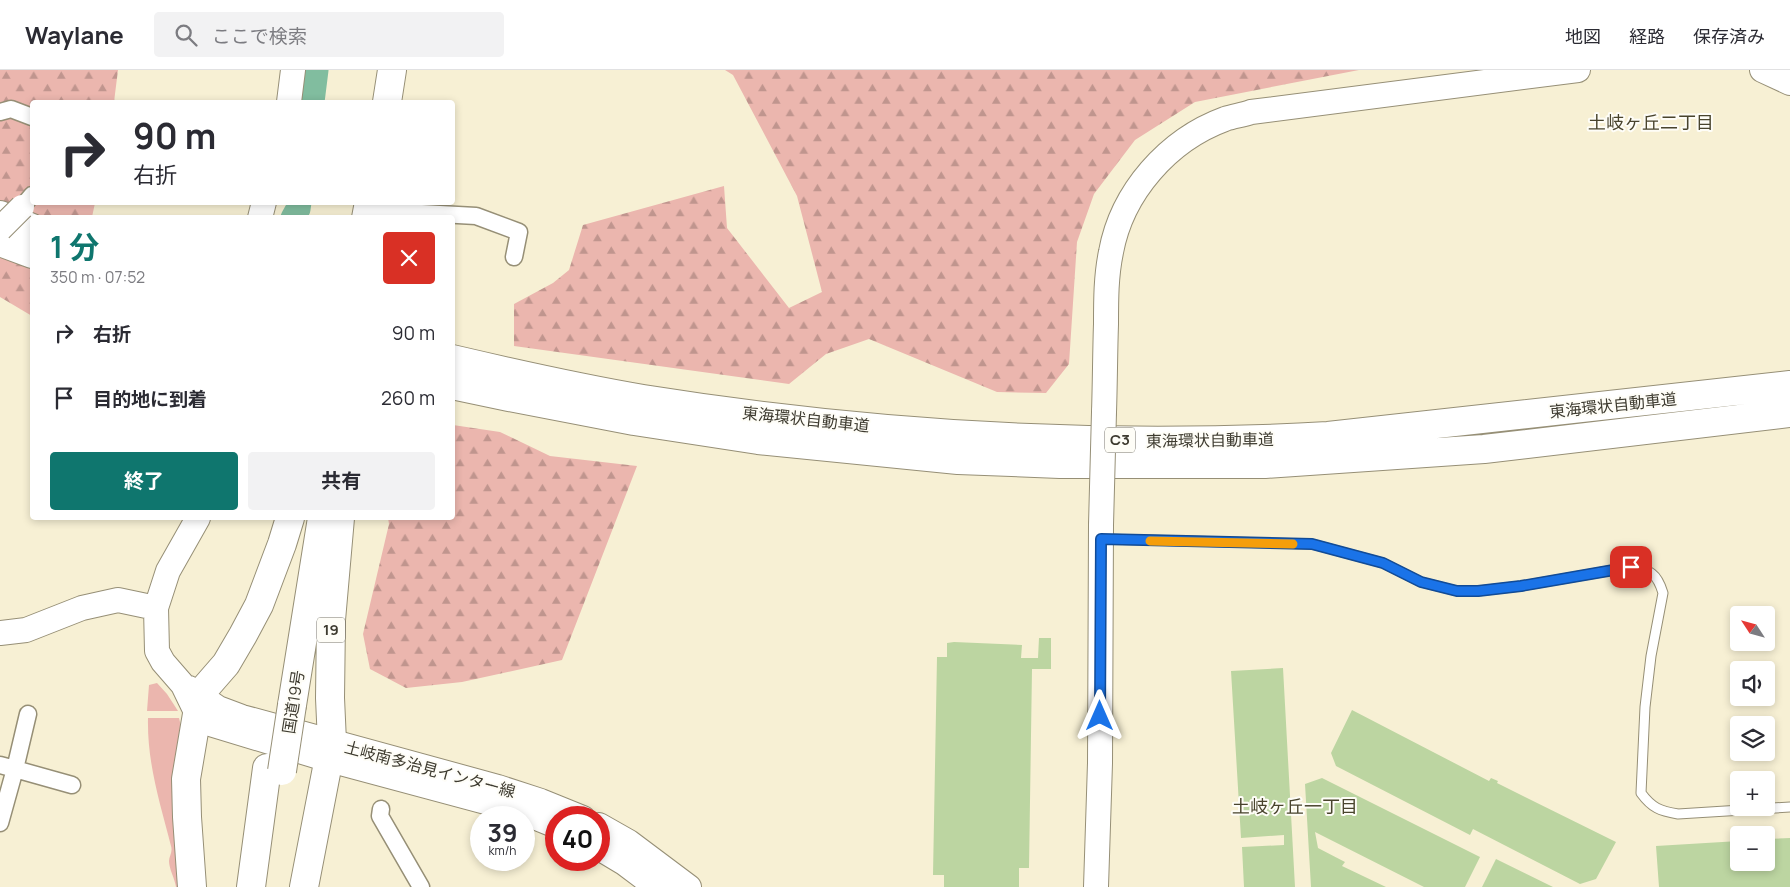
<!DOCTYPE html>
<html lang="ja">
<meta charset="utf-8">
<style>
:root{--surface:#fff;--page:#f2f2f3;--text:#2b2b33;--muted:#7c7c81;--line:#e1e1e2;--accent:#0f766e}
body{margin:0;font-family:Manrope,"Noto Sans JP",sans-serif;background:var(--page);color:var(--text);height:100vh;display:flex;flex-direction:column;font-size:19px;white-space:nowrap}
*{box-sizing:border-box;margin:0}
p{font-size:16px;color:var(--muted)}
.icon{flex:none;width:28px;height:28px;fill:none;stroke:currentColor;stroke-width:2;stroke-linecap:round;stroke-linejoin:round}
.map{position:relative;flex:1;overflow:hidden}
.sheet{position:absolute;left:30px;top:145px;width:425px;height:305px;display:flex;flex-direction:column;background:var(--surface);border-radius:5px;box-shadow:0 2px 8px #0003}
.sheet>*{flex:none}
.hud{position:absolute;left:30px;top:30px;width:425px;height:105px;border-radius:5px;box-shadow:0 2px 8px #0003;background:#fff;color:var(--text);overflow:hidden}
.needle{width:32px;rotate:306deg}
.tools{position:absolute;left:1730px;top:536px;display:grid;gap:10px}
.tools a{display:grid;place-items:center;width:45px;height:45px;border-radius:5px;background:var(--surface);box-shadow:0 2px 8px #0003;font-size:25px}
.speed{position:absolute;left:470px;top:736px;display:flex;gap:10px;font-size:25px;font-weight:700;text-align:center}
.speed>*{display:grid;place-content:center;width:65px;height:65px;border-radius:50%;background:var(--surface);box-shadow:0 2px 8px #0003;line-height:1}
.speed small{font-size:12px;font-weight:400}
.speed .limit{border:8px solid #d22;background:#fff;color:#111}
.pin{position:absolute;display:grid;place-items:center;width:42px;height:42px;color:#fff;margin:-21px;border-radius:10px;box-shadow:0 2px 8px #0006}
.me{position:absolute;width:55px;margin:-28px;rotate:0deg;stroke-linejoin:round;filter:drop-shadow(0 0 4px #0008)}
.turn{display:flex;align-items:center;gap:18px;height:105px;padding:0 20px;font-size:22px}
.turn .icon{width:65px;height:65px;stroke-width:2.5}
.turn b{display:block;font-size:35px;line-height:42px}
.round{display:grid;place-items:center;flex:none;width:52px;height:52px;border-radius:5px;background:var(--page)}
.head{display:flex;align-items:center;justify-content:space-between;height:85px;padding:0 20px}
h1{font-size:30px;font-weight:700;line-height:38px;color:var(--accent)}
.action{display:flex;gap:10px;margin-top:auto;padding:10px 20px}
.action a{flex:1;height:58px;border-radius:5px;background:var(--accent);color:#fff;font-size:20px;font-weight:700;line-height:58px;text-align:center}
.action a+a{background:var(--page);color:var(--text)}
ul{padding:0;list-style:none}
li{display:flex;align-items:center;gap:15px;height:65px;padding:0 20px}
li div{flex:1}
li b{display:block;font-size:19px}
li em{font-style:normal}
header{display:flex;align-items:center;gap:30px;box-sizing:border-box;height:70px;padding:0 25px;background:var(--surface);border-bottom:1px solid var(--line)}
header strong{font-size:24px}
nav{display:flex;gap:28px;margin-inline-start:auto;font-size:18px}
.search{width:350px;height:45px;background:var(--page);display:flex;align-items:center;gap:12px;box-sizing:border-box;padding:0 18px;border-radius:5px;color:var(--muted);font-size:19px}
.map>svg:first-child{display:block}
</style>
<header>
<strong>Waylane</strong>
<div class="search"><svg class="icon" aria-label="search" viewBox="0 0 24 24"><circle cx="10" cy="10" r="6"/><path d="M15 15l6 6"/></svg>ここで検索</div>
<nav><a>地図</a><a>経路</a><a>保存済み</a></nav>
</header>
<div class="map">
<svg width="1790" height="817" viewBox="0 0 1790 817">
<defs>
<pattern id="forest-firs" width="22" height="20" patternUnits="userSpaceOnUse" patternTransform="scale(1.25)"><rect width="22" height="20" fill="#ebb6ae"/><path d="M5 1l3.5 6h-7zM16 11l3.5 6h-7z" fill="#c0958e"/></pattern>
</defs>
<rect width="100%" height="100%" fill="#f7f0d4"/>
<path fill="url(#forest-firs)" d="M0,0H118L114,32H32V132L95,133L92,147L32,148V246L0,227Z
M725,0H1359L1195,32L1135,70L1094,124L1077,172L1069,294L1046,323L997,322L869,269L826,284L789,314L514,276V234L553,213L569,200L583,155L724,116L727,158L789,238L822,222L797,126L733,5Z
M453,355L500,362L550,386L637,396L562,590L462,612L406,618L370,599L363,564L389,454L388,448H452Z"/>
<path fill="#ebb6ae" d="M157,613L167,624L178,641H147L149,615Z
M148,648H179L182,660L184,817H176C175,809 169,799 169,791C169,786 173,782 171,776C160,733 147,693 148,648Z"/>
<g fill="none" stroke-linecap="round" stroke-linejoin="round">
<path stroke="#81bd9f" stroke-width="25" d="M312,32L316,0
M293,148L298,139L299,132"/>
</g>
<path fill="#bcd5a1" d="M1039,568H1051V599H1032L1029,798H1019V817H944V805H933L937,587H947V573L954,572L1022,575L1021,588H1038Z
M1283,598L1295,817H1244L1242,777L1284,775V765L1241,768L1231,601Z
M1352,640L1489,711L1491,708L1498,711L1497,713L1616,772L1596,809L1580,814L1473,759L1470,765L1336,696L1331,683Z
M1322,708L1480,787L1465,817H1424L1315,762L1318,778L1345,792L1342,796L1386,817H1311L1305,714Z
M1790,768V817H1659L1656,776L1739,771V792H1766V769Z
M1496,789L1553,817H1482Z"/>
<g fill="none" stroke-linecap="round" stroke-linejoin="round">
<defs>
<path id="lane" d="M1101,469L1312,474L1383,493L1421,512L1457,521H1478L1521,516L1631,497C1650,500 1657,503 1663,523L1651,586L1645,637L1641,723C1652,738 1660,741 1678,744L1790,737"/>
<path id="street" d="M0,42L11,39L32,47
M22,137L32,125
M367,140L476,146L519,162L514,187
M28,644L15,699L72,715
M0,695L15,699L0,753
M381,739L380,746L421,817"/>
<path id="secondary" d="M1762,0L1790,13
M289,32L293,0
M260,148L264,132
M1104,342C1105,313 1105,283 1106,254C1106,230 1106,206 1111,182C1122,122 1168,70 1225,49C1234,46 1243,45 1251,42L1578,0
M198,448L168,501L156,538L157,581L163,592L183,615L197,644L207,653L329,690L519,741L556,756
M0,563L26,560L82,538L118,530L156,538
M189,618L218,638L242,647L498,717L541,731L583,748
M599,755L629,772L689,817
M599,778L624,793L656,817
M1096,817L1100,693L1101,455"/>
<path id="highway" d="M387,32L392,0
M0,145L32,158
M366,148L369,132
M0,172L32,184
M452,289C516,304 579,318 643,329C869,365 1099,379 1328,366L1790,315
M452,315L509,327L634,351L758,370L958,390L1060,394H1265L1484,379L1790,343
M292,635L322,448
M192,817L187,747L186,709L197,644L206,617L226,594L243,565L259,535L282,474L290,448
M251,817L267,698
M304,817L332,672L330,628L331,550L340,448"/>
</defs>
<use href="#lane" stroke="#968f76" stroke-width="11"/>
<use href="#street" stroke="#968f76" stroke-width="19"/>
<use href="#secondary" stroke="#968f76" stroke-width="26"/>
<use href="#highway" stroke="#968f76" stroke-width="30"/>
<use href="#lane" stroke="#fff" stroke-width="9"/>
<use href="#street" stroke="#fff" stroke-width="16"/>
<use href="#secondary" stroke="#fff" stroke-width="24"/>
<use href="#highway" stroke="#fff" stroke-width="28"/>
<defs>
<path id="secondary-bridge" d="M0,159L22,137
M1101,455L1104,342"/>
<path id="highway-bridge" d="M282,701L292,635"/>
</defs>
<use href="#secondary-bridge" stroke="#968f76" stroke-width="26" stroke-linecap="butt"/>
<use href="#highway-bridge" stroke="#968f76" stroke-width="30" stroke-linecap="butt"/>
<use href="#secondary-bridge" stroke="#fff" stroke-width="24"/>
<use href="#highway-bridge" stroke="#fff" stroke-width="28"/>
</g>
<g fill="none" stroke-linecap="round" stroke-linejoin="round">
<defs>
<path id="route" d="M1100,646L1101,469L1312,474L1383,493L1421,512L1457,521H1478L1521,516L1631,497"/>
</defs>
<use href="#route" stroke="#114b97" stroke-width="12"/>
<use href="#route" stroke="#1a73e8" stroke-width="9"/>
<path stroke="#f59e0b" stroke-width="9" d="M1150,471L1293,474"/>
</g>
<g text-anchor="middle" stroke-width="4" stroke-linejoin="round" paint-order="stroke">
<g fill="#fefdf7" stroke="#78756c" stroke-width="1">
<rect x="1105" y="357.5" width="30" height="25" rx="4"/>
<rect x="317" y="547.5" width="28" height="25" rx="4"/>
</g>
<g font-size="15" font-weight="bold" fill="#3e3b30">
<text x="1120" y="375">C3</text>
<text x="331" y="565">19</text>
</g>
<g font-size="16" fill="#3e3b30" stroke="#fefdf7">
<text transform="translate(1613 335) rotate(-6)" y="6">東海環状自動車道</text>
<text transform="translate(806 349) rotate(6)" y="6">東海環状自動車道</text>
<text transform="translate(1210 370) rotate(-1)" y="6">東海環状自動車道</text>
<text transform="translate(293 632) rotate(-81)" y="6">国道19号</text>
<text transform="translate(430 699) rotate(15)" y="6">土岐南多治見インター線</text>
</g>
<g font-size="18" fill="#49442d" stroke="#fefdf7">
<text x="1651" y="59">土岐ヶ丘二丁目</text>
<text x="1295" y="743">土岐ヶ丘一丁目</text>
</g>
</g>
</svg>
<div class="tools">
<a><svg class="needle" viewBox="-14 -14 28 28"><path d="M0-13l5 13h-10z" fill="#e53935"/><path d="M0 13l5-13h-10z" fill="#7c7c81"/></svg></a>
<a><svg class="icon" aria-label="sound" viewBox="0 0 24 24"><path d="M4 9h4l5-4v14l-5-4H4zM17 9q2 3 0 6"/></svg></a>
<a><svg class="icon" aria-label="layers" viewBox="0 0 24 24"><path d="M12 4l9 5-9 5-9-5zM3 14l9 5 9-5"/></svg></a>
<a>+</a>
<a>−</a>
</div>
<div class="speed"><div>39<small>km/h</small></div><div class="limit">40</div></div>
<div class="pin" style="left:1631px;top:497px;background:#d93025"><svg class="icon" aria-label="arrive" viewBox="0 0 24 24"><path d="M6 21V4h12l-3 4 3 4H6"/></svg></div>
<svg class="me" style="left:1100px;top:646px" viewBox="-20 -20 40 40"><path d="M0-17L14 15 0 8-14 15z" fill="#1a73e8" stroke="#fff" stroke-width="4"/></svg>
<div class="hud">
<div class="turn"><svg class="icon" aria-label="right" viewBox="0 0 24 24"><path d="M7 20v-9h11M14 6l5 5-5 5"/></svg><div><b>90 m</b>右折</div></div>
</div>
<section class="sheet">
<div class="head"><div><h1>1 分</h1><p>350 m · 07:52</p></div><a class="round" style="background:#d93025;color:#fff"><svg class="icon" aria-label="close" viewBox="0 0 24 24"><path d="M6 6l12 12M18 6L6 18"/></svg></a></div>
<ul>
<li><svg class="icon" aria-label="right" viewBox="0 0 24 24"><path d="M7 20v-9h11M14 6l5 5-5 5"/></svg><div><b>右折</b></div><em>90 m</em></li>
<li><svg class="icon" aria-label="arrive" viewBox="0 0 24 24"><path d="M6 21V4h12l-3 4 3 4H6"/></svg><div><b>目的地に到着</b></div><em>260 m</em></li>
</ul>
<div class="action"><a>終了</a><a>共有</a></div>
</section>
</div>
